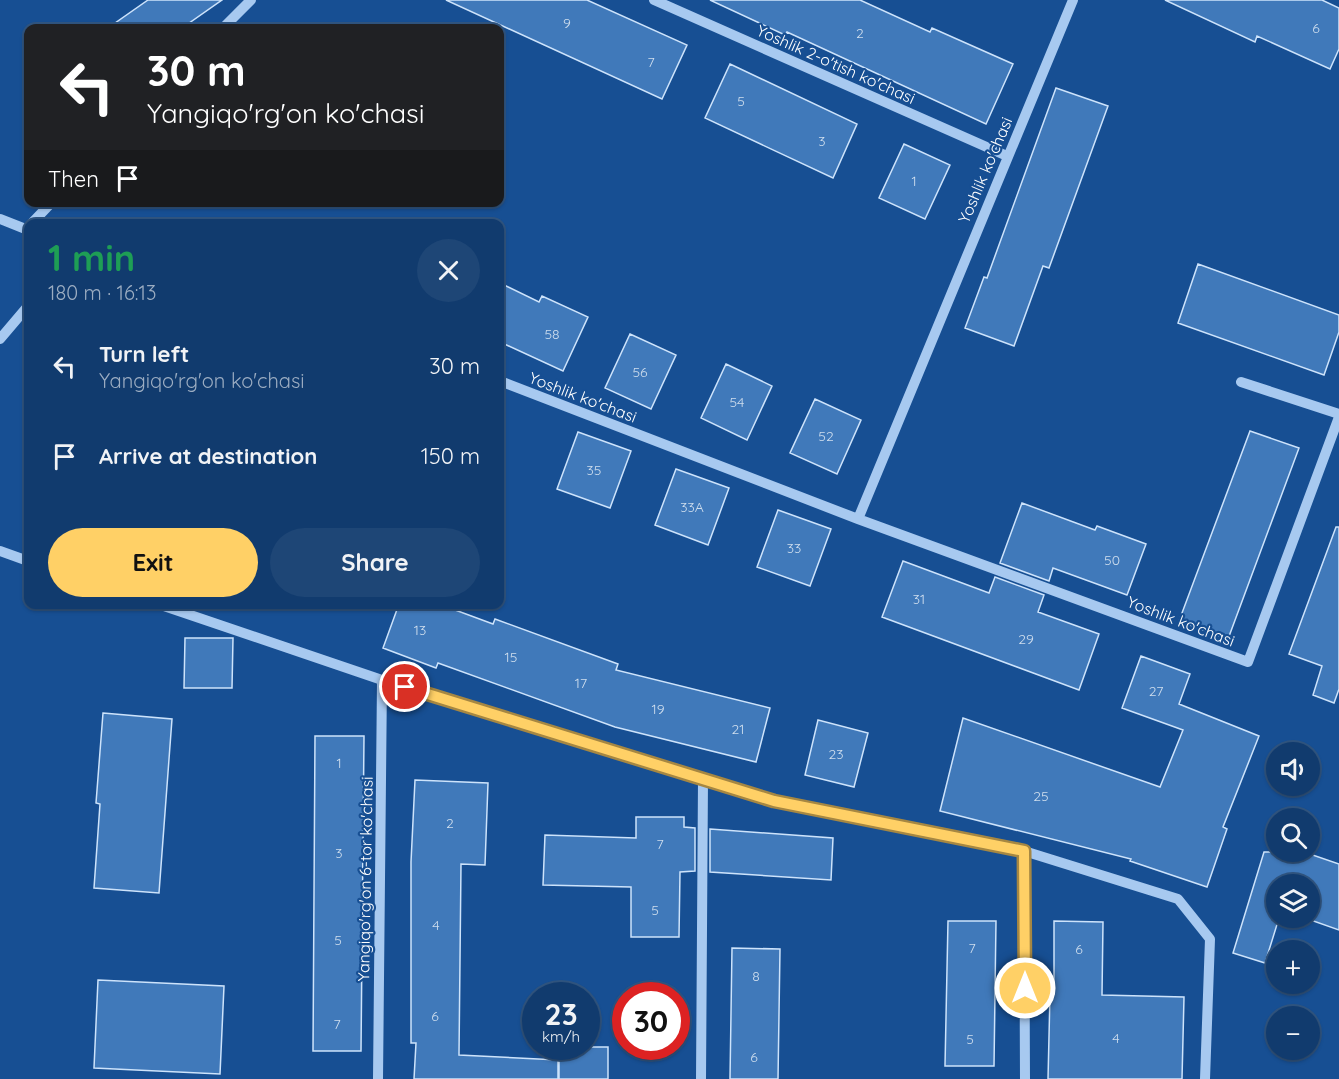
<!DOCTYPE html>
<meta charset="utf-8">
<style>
:root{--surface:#113b6e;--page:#1e4676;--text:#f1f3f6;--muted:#9cadc2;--line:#305581;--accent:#ffd066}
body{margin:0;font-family:Quicksand,sans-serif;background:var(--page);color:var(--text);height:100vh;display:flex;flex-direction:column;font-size:22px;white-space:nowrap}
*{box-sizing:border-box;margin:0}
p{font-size:20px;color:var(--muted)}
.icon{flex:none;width:33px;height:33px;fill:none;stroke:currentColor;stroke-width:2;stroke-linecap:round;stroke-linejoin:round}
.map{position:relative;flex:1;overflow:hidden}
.details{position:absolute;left:24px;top:219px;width:480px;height:390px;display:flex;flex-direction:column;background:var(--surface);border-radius:12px;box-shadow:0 2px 4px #0004,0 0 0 2px var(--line)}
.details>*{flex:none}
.top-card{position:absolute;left:24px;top:24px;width:480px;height:183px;border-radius:12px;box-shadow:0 2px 4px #0004,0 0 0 2px var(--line);background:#202124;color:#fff;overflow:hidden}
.controls{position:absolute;left:1266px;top:742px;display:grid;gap:12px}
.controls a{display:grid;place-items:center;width:54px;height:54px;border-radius:50%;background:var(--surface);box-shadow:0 2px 4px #0004,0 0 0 2px var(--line);font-size:30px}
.speed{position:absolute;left:522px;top:982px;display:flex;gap:12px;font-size:30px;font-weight:700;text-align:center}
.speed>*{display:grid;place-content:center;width:78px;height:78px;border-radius:50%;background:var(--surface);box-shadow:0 2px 4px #0004,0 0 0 2px var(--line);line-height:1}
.speed small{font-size:15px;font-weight:400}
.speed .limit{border:9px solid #d22;background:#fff;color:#111}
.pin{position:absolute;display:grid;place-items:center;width:51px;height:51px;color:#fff;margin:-26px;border:3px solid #fff;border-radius:50%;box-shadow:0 2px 6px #0007}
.me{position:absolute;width:66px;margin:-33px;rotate:0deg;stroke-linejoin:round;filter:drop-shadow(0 0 4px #0008)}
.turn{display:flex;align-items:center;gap:21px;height:126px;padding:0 24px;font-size:27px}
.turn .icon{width:78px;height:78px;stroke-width:2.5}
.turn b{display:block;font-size:42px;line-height:51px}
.then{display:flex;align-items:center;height:57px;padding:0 24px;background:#0003;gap:12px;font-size:22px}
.round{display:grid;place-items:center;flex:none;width:63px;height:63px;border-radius:32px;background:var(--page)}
.overview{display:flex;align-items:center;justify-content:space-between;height:102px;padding:0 24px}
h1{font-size:36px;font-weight:700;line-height:45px;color:#1e9e55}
.button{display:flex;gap:12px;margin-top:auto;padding:12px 24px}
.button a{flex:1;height:69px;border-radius:36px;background:var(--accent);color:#111;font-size:24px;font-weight:700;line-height:69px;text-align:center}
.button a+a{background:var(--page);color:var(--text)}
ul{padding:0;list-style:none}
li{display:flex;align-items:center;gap:18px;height:90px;padding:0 24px}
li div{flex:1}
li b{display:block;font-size:22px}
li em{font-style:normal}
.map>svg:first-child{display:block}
</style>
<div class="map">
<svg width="1339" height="1079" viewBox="0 0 1339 1079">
<rect width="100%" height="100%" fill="#174f93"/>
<path fill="#4079ba" stroke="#cde3fb" stroke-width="1.5" d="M148,0H222L182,28H108Z
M446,0H587L687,45L662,99Z
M710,0H860L930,32L932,28L1013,64L986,124L787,32L785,35Z
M1165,0H1322L1339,8V49L1330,69L1257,36L1255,42Z
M730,64L857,124L833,178L705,118Z
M1056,88L1108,106L1049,268L1043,266L1014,346L965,328L984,277L987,278Z
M904,144L950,165L925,219L879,198Z
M1198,264L1339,315V332L1324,375L1178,323Z
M500,283L539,302L542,296L588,317L563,371L500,342Z
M630,334L676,355L651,409L605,388Z
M726,364L772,386L747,440L701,418Z
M815,399L861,420L837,474L790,453Z
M1250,431L1299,448L1228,639L1179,621Z
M578,432L631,451L610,508L557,489Z
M676,469L729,488L708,545L655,525Z
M1022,503L1095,530L1097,526L1146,544L1127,595L1053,568L1049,581L1000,563Z
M778,510L831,529L810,586L757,567Z
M1336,527H1339V689L1334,703L1313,695L1322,666L1289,654Z
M903,561L989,593L995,577L1044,595L1038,612L1099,634L1079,690L882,617Z
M399,604H439L493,624L495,619L618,664L616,670L770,708L756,762L615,727L438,663L436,668L383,648Z
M185,638H233L232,688H184Z
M1141,656L1190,674L1179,704L1259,736L1223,827L1227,829L1207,887L1130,861L1131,859L940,811L963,718L1160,787L1183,730L1122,708Z
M103,713L172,719L159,893L94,888L100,804L96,803Z
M818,720L868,733L854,787L805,775Z
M315,736H364L361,1051H313Z
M415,780L488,783L485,865L461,864L459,1055L558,1060V1079H414L416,1043H411V862Z
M636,817H684V827L695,828V871L680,872L679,937H631V887L543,885L545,835L636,838Z
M710,829L833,838L831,880L710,872Z
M1264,852H1304L1339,864V930L1305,918H1310V885H1276V918H1279L1265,963L1233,953Z
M948,921H996L994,1066H945Z
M1054,921L1103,922L1102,995L1184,997L1182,1079H1048L1050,994H1054Z
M732,948L780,949L778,1079H730Z
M98,980L224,986L220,1074L94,1068Z
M559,1047H608V1079H559Z"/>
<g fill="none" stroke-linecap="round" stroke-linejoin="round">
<path stroke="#a7c9f0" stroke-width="10" d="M654,0L1007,156
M223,28L251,0
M0,219L28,230
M31,224L52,202
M0,339L28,306
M500,381L858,519L1248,662L1339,417
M1241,382L1339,414
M858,519L1073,0
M0,551L28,561
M158,604L382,680L774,801L1024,851L1178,899L1210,939L1205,1079
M1024,851L1025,1079
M378,1079L382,680
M701,1079L703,779"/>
</g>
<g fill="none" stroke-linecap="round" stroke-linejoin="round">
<defs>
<path id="route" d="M405,687L774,801L1024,851L1025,988"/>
</defs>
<use href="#route" stroke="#a68742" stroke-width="15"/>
<use href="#route" stroke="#ffd066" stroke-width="10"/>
</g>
<g text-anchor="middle" stroke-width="4.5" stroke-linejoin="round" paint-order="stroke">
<g font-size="14" fill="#cfdeee">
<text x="567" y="28">9</text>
<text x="1316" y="33">6</text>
<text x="860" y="38">2</text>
<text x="651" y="67">7</text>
<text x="741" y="106">5</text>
<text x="822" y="146">3</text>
<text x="914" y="186">1</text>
<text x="552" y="339">58</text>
<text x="640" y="377">56</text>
<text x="737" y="407">54</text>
<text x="826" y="441">52</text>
<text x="594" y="475">35</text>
<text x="692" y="512">33A</text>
<text x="794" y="553">33</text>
<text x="1112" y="565">50</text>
<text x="919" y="604">31</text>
<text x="420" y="635">13</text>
<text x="1026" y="644">29</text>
<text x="511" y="662">15</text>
<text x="581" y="688">17</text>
<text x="1156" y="696">27</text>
<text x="658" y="714">19</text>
<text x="738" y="734">21</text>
<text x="836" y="759">23</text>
<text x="339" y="768">1</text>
<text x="1041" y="801">25</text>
<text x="450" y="828">2</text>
<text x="660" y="849">7</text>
<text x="339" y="858">3</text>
<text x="655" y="915">5</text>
<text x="436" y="930">4</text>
<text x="338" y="945">5</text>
<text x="972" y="953">7</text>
<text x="1079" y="954">6</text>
<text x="756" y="981">8</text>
<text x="435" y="1021">6</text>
<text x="337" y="1029">7</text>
<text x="1116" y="1043">4</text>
<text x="970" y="1044">5</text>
<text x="754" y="1062">6</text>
</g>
<g font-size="16" fill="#fff" stroke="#174f93">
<text transform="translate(836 64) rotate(24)" y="6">Yoshlik 2-o'tish ko'chasi</text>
<text transform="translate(985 170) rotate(-67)" y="6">Yoshlik ko'chasi</text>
<text transform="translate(583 397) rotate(21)" y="6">Yoshlik ko'chasi</text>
<text transform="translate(1181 621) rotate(21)" y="6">Yoshlik ko'chasi</text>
<text transform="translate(365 879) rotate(-89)" y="6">Yangiqo'rg'on 6-tor ko'chasi</text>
</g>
</g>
</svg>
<div class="controls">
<a><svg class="icon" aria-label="sound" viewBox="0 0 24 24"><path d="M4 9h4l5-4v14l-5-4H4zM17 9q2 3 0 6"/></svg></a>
<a><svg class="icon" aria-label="search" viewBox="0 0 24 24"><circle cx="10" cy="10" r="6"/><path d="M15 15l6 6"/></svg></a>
<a><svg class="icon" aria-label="layers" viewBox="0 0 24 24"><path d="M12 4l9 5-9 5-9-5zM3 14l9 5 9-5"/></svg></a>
<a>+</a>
<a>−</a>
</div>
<div class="speed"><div>23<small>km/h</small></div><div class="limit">30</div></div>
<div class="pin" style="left:405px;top:687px;background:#d93025"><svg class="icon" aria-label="arrive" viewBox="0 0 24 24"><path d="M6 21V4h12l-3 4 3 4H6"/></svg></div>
<svg class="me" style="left:1025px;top:988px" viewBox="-20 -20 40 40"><circle r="17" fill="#ffd066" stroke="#fff" stroke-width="3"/><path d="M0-11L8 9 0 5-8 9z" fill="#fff"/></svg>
<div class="top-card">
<div class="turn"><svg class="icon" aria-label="left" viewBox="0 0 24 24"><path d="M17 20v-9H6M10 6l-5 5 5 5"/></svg><div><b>30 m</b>Yangiqo'rg'on ko'chasi</div></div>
<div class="then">Then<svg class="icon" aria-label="arrive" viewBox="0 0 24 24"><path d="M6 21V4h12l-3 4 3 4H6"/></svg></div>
</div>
<section class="details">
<div class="overview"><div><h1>1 min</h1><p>180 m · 16:13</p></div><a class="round"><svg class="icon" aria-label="close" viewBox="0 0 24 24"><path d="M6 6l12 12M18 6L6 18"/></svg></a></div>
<ul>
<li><svg class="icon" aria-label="left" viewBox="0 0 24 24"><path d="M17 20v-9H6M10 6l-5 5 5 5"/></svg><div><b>Turn left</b><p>Yangiqo'rg'on ko'chasi</p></div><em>30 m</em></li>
<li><svg class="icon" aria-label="arrive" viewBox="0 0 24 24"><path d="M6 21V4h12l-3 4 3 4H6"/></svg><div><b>Arrive at destination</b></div><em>150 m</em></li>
</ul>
<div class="button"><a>Exit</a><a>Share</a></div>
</section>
</div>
